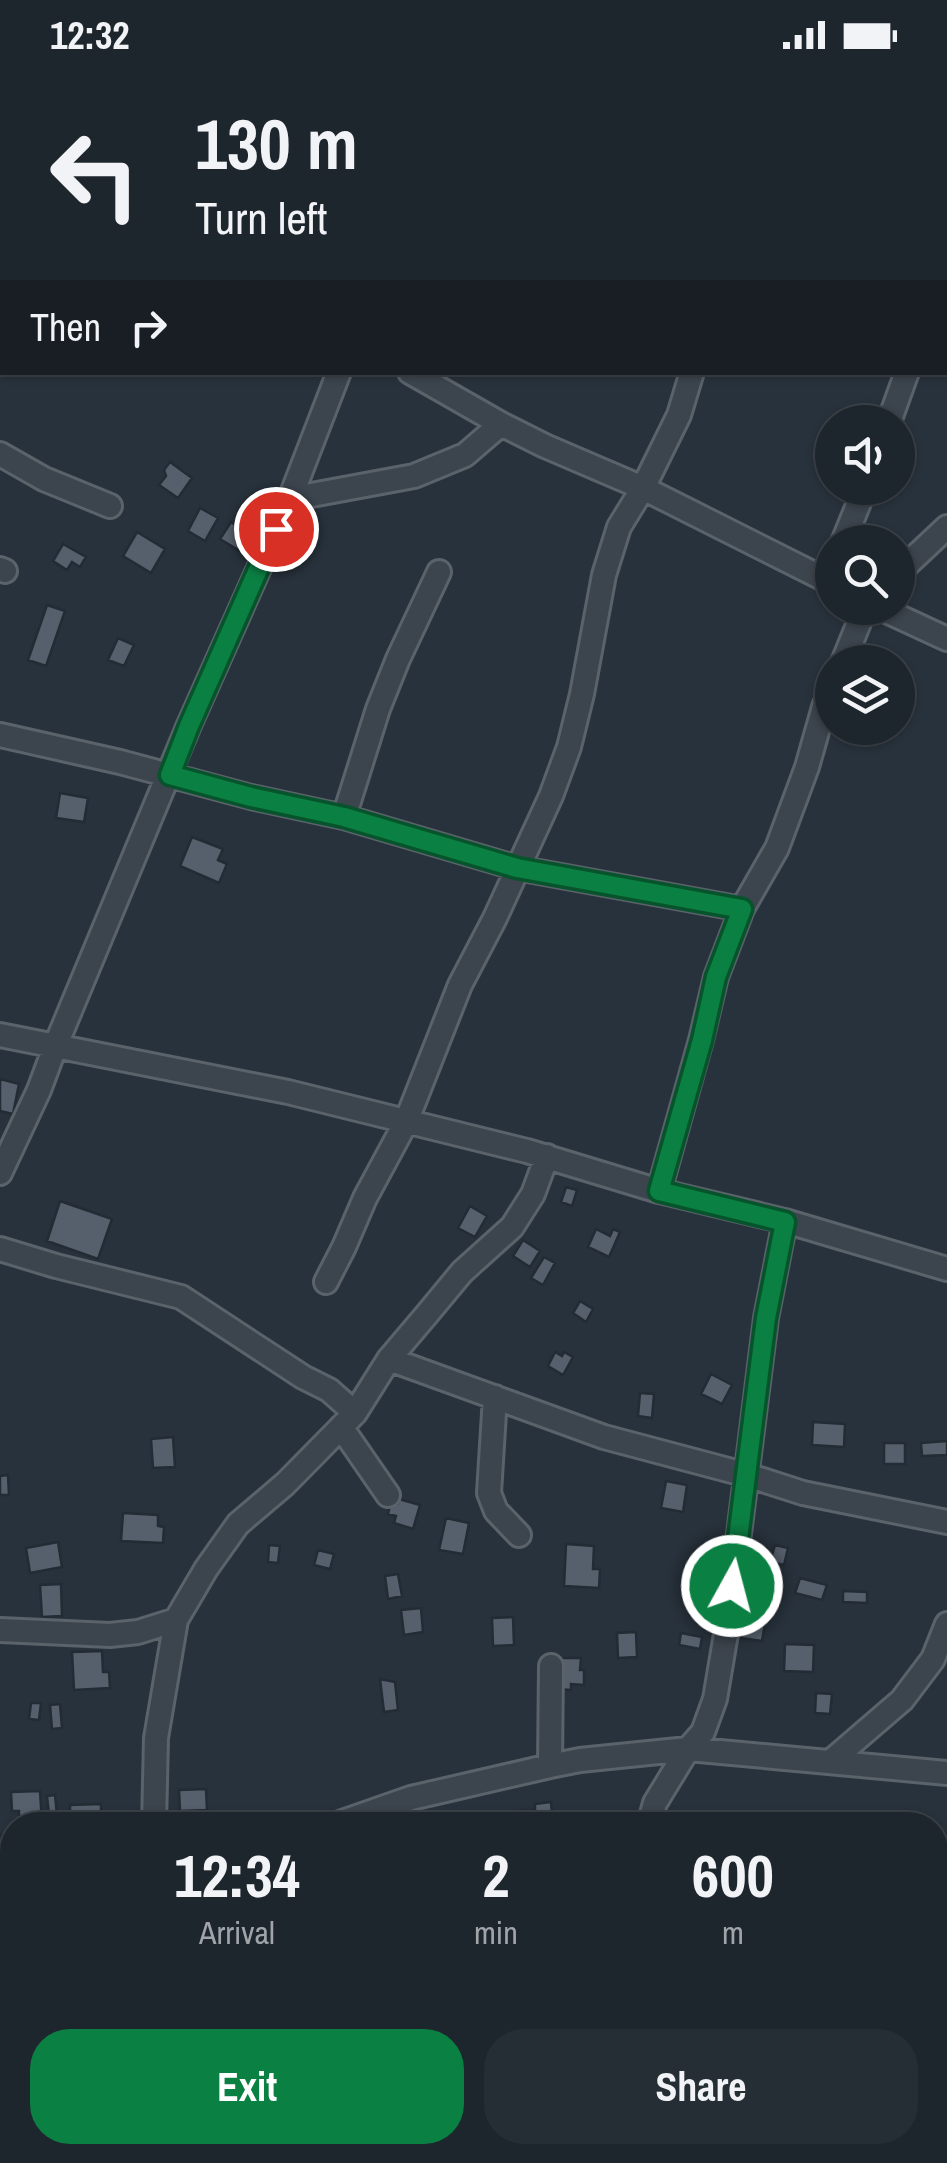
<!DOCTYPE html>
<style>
:root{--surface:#1e262d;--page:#262e35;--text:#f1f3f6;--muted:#a1a5aa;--line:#3c4349;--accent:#0b8043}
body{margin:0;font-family:"Archivo Narrow",sans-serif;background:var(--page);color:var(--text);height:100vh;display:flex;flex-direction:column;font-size:38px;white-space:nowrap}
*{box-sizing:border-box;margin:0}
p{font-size:32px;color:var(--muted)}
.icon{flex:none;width:55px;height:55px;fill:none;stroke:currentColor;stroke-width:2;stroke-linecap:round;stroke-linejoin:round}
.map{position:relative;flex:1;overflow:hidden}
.details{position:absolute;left:0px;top:1742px;width:948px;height:352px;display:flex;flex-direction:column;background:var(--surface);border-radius:40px 40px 0 0;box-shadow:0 2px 8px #0004,0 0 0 2px var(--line)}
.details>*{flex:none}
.hud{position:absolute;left:0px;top:0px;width:948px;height:305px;box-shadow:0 2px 8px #0004,0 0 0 2px var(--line);background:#1e262d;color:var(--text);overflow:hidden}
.fabs{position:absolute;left:815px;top:335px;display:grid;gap:20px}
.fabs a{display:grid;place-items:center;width:100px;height:100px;border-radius:50%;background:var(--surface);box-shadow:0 2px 8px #0004,0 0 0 2px var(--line);font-size:50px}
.pin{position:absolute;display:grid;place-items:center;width:85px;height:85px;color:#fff;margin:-42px;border:5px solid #fff;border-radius:50%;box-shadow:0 2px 10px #0007}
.me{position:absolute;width:110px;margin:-55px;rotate:7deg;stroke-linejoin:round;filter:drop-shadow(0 0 8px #0008)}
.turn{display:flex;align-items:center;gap:35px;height:210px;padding:0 30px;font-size:45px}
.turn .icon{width:130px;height:130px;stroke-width:2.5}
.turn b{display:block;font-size:70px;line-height:85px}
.then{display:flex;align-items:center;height:95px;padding:0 30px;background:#0003;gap:20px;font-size:38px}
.eta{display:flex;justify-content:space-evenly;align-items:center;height:170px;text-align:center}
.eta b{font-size:60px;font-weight:700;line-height:70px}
.action{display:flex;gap:20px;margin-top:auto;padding:20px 30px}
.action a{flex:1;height:115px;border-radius:40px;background:var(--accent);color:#fff;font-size:40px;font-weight:700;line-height:115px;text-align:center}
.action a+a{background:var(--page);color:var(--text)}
.status{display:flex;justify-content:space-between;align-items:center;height:70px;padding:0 50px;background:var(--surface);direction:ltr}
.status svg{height:28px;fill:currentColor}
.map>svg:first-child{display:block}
</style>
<div class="status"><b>12:32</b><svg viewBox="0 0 49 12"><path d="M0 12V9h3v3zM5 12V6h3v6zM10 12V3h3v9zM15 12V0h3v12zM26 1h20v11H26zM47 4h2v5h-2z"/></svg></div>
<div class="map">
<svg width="947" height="2093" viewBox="0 0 947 2093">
<rect width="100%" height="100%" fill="#28323c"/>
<path fill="#56606c" stroke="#232b34" stroke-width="2.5" d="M170,392L192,408L178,428L159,415L166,406L164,400Z
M200,438L218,448L205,471L188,461Z
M231,452L255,467L245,484L220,469Z
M137,462L165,479L151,503L123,486Z
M63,474L86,487L80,497L72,492L67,500L53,491Z
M47,535L65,541L46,596L28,590Z
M118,568L134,575L124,596L108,590Z
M60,723L88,728L84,752L56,748Z
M192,767L223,779L218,790L227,794L219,813L180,796Z
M0,1009L19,1014L13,1044L0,1041Z
M566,1117L577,1120L572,1136L561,1132Z
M60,1131L112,1149L98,1189L47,1171Z
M470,1136L487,1146L475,1167L458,1158Z
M596,1159L610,1166L613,1159L620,1162L609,1187L588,1177Z
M523,1170L540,1181L530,1197L513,1186Z
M544,1187L555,1193L543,1215L531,1208Z
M580,1231L593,1239L586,1252L573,1243Z
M555,1282L562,1286L564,1282L573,1287L563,1305L548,1296Z
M711,1304L732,1315L722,1334L701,1324Z
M640,1323L654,1324L652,1348L638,1346Z
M813,1352L845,1354L844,1377L812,1375Z
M173,1367L175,1397L153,1398L151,1369Z
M947,1371V1385L922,1386L921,1373Z
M884,1373H905V1394H884Z
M8,1405L9,1425H0V1406Z
M666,1411L687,1415L683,1442L661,1438Z
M399,1429L420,1435L413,1459L394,1453L396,1446L388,1444L391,1431L398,1433Z
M123,1443L158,1445V1456L164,1457L163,1473L121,1471Z
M446,1448L469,1453L463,1484L439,1480Z
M58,1472L62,1497L30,1503L26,1478Z
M566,1474L594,1476L593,1499H600L599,1518L564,1516Z
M269,1475L280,1476L278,1493L268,1492Z
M775,1475L788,1478L784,1495L770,1492Z
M318,1480L334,1484L330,1499L314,1495Z
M398,1504L402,1526L388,1529L385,1506Z
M800,1508L827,1515L822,1530L795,1523Z
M61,1514L62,1546L42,1547L40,1515Z
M843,1521L867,1522V1533L843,1532Z
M421,1538L423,1562L404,1565L401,1540Z
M513,1547L514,1575L493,1576L492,1548Z
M744,1551L765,1554L762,1571L741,1568Z
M636,1562L637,1587L618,1588L617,1563Z
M681,1563L702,1567L700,1579L679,1575Z
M785,1574L814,1575L813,1602L784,1601Z
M102,1581L103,1602H109L110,1618L74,1620L72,1582Z
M558,1588H581L580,1600H584V1615L571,1614V1620L557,1619Z
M380,1609L395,1612L398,1640L384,1642Z
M816,1623L832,1624L830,1644L815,1643Z
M31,1633H41L39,1650L29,1649Z
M60,1634L62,1658L52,1659L50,1635Z
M206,1719L207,1740L180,1741L179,1720Z
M40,1721L42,1753L19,1754V1741H12L11,1722Z
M55,1725L58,1755H50L47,1726Z
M551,1732L553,1755H522L520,1741L535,1740V1734Z
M101,1734V1755H70V1735Z
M12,1763V1782L0,1784V1765Z
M108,2082H128L134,2088L130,2093H100Z
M405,2082L406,2093H387L386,2083Z
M504,2082H534L520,2093H490Z"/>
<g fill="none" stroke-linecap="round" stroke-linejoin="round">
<defs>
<path id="minor" d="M549,0L556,2
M292,2L295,0
M464,2L465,0
M778,2L779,0
M945,188L947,180
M0,236L2,234
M410,302L501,354L545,376L643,418L832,513
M889,352L907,302
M0,384L44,409L110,436
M290,429L414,406L465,385L501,354
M843,472L865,418
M0,499L5,501
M898,503L947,457
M880,538L947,569
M843,592L865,538
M0,665L120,692L251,727L344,747L517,798L742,839
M344,747L378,639L398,589L439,502
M0,965L288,1022L527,1081L659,1121L785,1151L947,1199
M0,1103L39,1020L55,977L189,655L290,429L339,302
M659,1121L701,970L716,907L742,839L777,778L807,697L824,637L832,617
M0,1179L56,1196L181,1227L303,1307L329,1320L355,1343
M326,1212L344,1177L365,1128L406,1052L460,915L495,848L551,726L569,677L582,624L604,505L619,457L643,418L679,345L692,302
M389,1289L604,1367L747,1405L803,1423L947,1452
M495,1327L489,1423L496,1441L519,1465
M341,1357L388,1425
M0,1560L110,1565L138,1562L176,1550
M830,1692L902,1630L933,1589L947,1554
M550,1696L551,1596
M154,1755L156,1668L176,1550L206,1499L238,1454L285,1414L355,1343L389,1289L428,1243L462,1202L512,1157L533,1124L547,1086
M334,1755L411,1728L550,1696L580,1690L688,1679L947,1703
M649,1755L655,1733L688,1679L703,1662L715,1629L728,1552L766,1248L785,1151
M935,1807L947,1802
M0,1832L12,1829
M935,1940L947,1957
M0,1992L12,1998
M935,2031L947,2016
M182,2082L202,2093
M796,2082L808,2093
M313,2093L336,2082
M705,2093L713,2082
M865,2093L877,2082"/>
</defs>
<use href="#minor" stroke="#5a626a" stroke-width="28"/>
<use href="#minor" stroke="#3c444d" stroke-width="22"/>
</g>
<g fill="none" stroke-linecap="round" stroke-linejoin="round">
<defs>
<path id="route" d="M276,459L189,656L170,705L251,727L344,747L517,798L742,839L716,907L702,970L659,1121L785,1152L766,1248L732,1516"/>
</defs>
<use href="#route" stroke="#07532c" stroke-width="25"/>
<use href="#route" stroke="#0b8043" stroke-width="18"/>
</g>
</svg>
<div class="fabs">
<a><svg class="icon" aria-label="sound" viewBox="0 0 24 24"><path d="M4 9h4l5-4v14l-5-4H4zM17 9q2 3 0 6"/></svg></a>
<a><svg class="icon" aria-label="search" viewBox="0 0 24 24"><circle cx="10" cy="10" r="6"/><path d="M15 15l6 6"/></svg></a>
<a><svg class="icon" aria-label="layers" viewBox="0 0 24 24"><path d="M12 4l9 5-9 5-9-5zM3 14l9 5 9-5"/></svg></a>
</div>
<div class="pin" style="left:276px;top:459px;background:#d93025"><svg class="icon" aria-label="arrive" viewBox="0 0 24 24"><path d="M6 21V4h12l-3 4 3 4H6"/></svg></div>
<svg class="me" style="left:732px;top:1516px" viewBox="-20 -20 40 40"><circle r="17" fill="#0b8043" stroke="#fff" stroke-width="3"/><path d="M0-11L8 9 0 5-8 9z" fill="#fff"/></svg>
<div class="hud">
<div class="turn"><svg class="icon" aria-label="left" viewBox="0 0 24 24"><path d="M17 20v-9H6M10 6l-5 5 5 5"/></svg><div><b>130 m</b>Turn left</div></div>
<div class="then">Then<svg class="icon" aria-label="right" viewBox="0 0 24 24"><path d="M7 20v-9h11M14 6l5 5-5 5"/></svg></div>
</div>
<section class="details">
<div class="eta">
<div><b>12:34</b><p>Arrival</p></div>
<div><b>2</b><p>min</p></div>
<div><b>600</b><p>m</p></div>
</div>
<div class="action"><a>Exit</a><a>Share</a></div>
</section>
</div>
